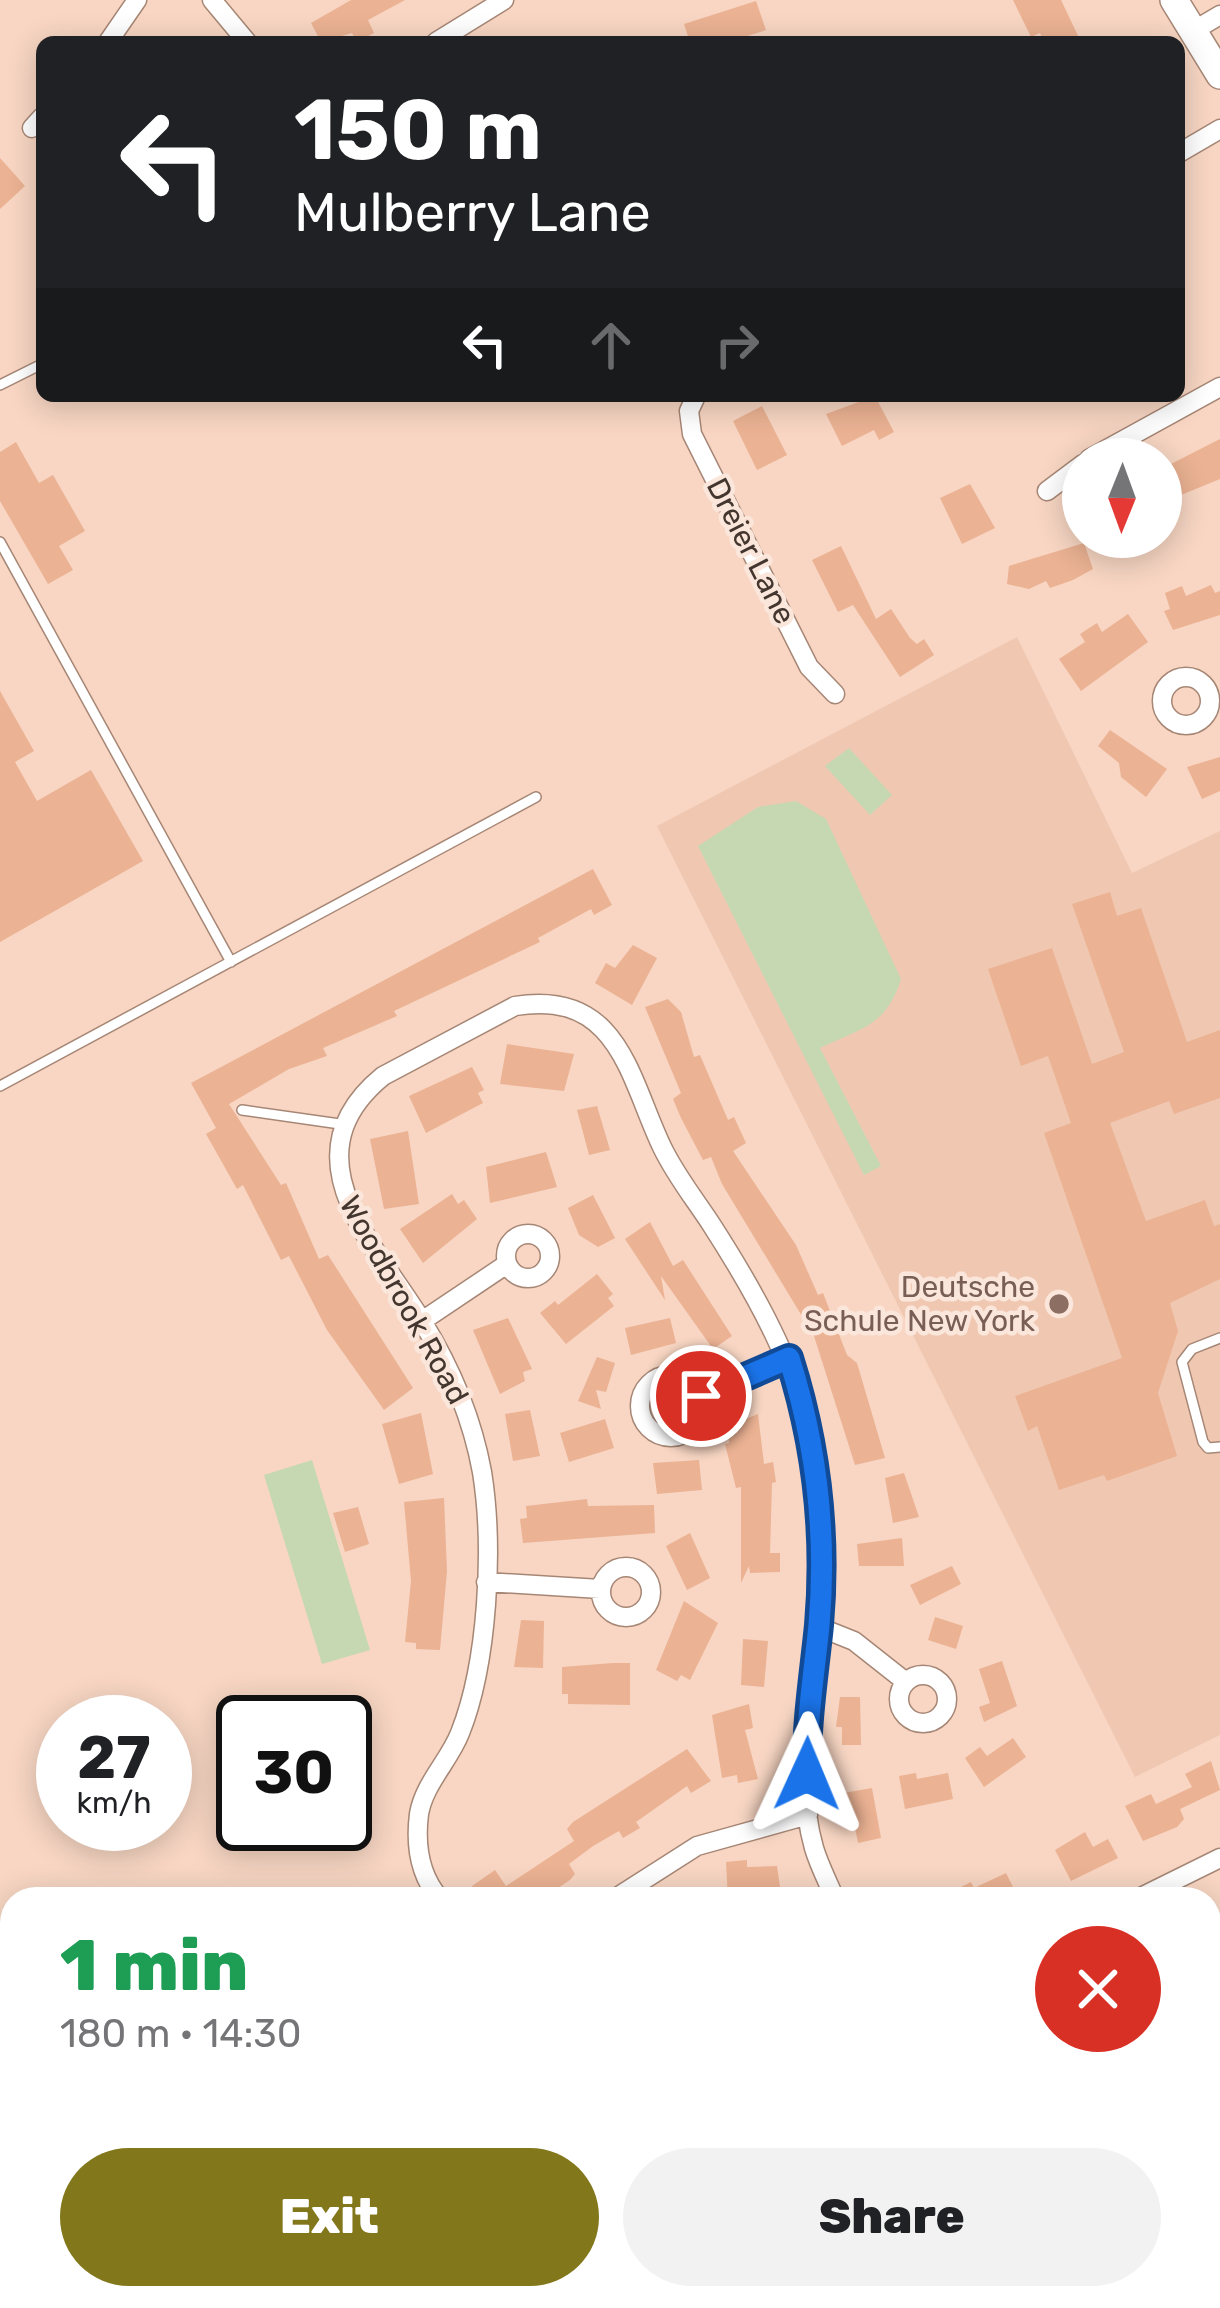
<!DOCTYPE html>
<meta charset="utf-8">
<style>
:root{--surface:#fff;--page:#f2f2f2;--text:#202124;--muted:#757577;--accent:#82771b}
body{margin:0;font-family:Rubik,sans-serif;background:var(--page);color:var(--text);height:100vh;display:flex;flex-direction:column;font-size:45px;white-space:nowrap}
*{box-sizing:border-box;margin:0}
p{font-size:39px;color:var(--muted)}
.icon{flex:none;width:66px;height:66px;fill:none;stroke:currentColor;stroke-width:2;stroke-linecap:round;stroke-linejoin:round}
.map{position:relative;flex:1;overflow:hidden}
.panel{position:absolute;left:0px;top:1887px;width:1221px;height:423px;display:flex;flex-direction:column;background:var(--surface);border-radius:36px 36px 0 0;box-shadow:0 6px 30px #0003}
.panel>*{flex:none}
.top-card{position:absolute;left:36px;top:36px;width:1149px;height:366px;border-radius:18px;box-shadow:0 6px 30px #0003;background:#202124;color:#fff;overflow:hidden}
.needle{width:78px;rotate:181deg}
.buttons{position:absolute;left:1062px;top:438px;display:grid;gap:24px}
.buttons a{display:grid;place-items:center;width:120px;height:120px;border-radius:50%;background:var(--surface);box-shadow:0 6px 30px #0003;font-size:60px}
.speed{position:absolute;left:36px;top:1695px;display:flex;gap:24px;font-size:60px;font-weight:700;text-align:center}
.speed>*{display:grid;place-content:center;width:156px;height:156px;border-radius:50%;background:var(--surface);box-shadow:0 6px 30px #0003;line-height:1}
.speed small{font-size:30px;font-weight:400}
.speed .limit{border:6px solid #111;border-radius:18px;background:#fff;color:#111}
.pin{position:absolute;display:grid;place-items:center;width:102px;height:102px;color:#fff;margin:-51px;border:6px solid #fff;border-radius:50%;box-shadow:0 3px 12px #0007}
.me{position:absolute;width:132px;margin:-66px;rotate:1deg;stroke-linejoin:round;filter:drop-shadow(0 0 9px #0008)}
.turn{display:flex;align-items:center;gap:42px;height:252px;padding:0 60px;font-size:54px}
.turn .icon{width:156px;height:156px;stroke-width:2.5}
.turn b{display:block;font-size:84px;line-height:102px}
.lanes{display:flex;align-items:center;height:114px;padding:0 60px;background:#0003;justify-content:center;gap:60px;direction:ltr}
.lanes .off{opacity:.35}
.round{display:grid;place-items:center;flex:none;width:126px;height:126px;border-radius:63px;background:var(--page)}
.head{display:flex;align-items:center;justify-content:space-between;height:204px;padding:0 60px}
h1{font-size:72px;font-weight:800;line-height:90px;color:#1e9e55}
.primary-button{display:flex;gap:24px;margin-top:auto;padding:24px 60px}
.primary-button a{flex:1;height:138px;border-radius:72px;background:var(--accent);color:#fff;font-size:48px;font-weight:800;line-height:138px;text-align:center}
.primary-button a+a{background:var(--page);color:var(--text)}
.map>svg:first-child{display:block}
</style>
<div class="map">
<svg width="1220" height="2308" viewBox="0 0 1220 2308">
<rect width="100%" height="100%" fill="#f8d6c3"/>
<path fill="#f0c8b2" d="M1017,637L1132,873L1220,831V1735L1135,1777L657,826Z"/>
<path fill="#c6d8b1" d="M849,748L892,795L870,815L825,766Z
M796,801L826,819L901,979C886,1026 862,1028 820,1048L881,1166L864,1175L698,846L758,807Z
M312,1460L370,1650L322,1664L264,1475Z"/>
<path fill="#ebb293" d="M351,0H405L368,20L374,33L357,42L352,33L321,42L311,23Z
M1013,0H1061L1081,42H1044L1040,33L1031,37Z
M756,1L766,30L738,39L690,42L684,24Z
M0,158L25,186L0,209Z
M875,396L894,432L879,440L874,430L842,446L826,414Z
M762,406L787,455L757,470L733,421Z
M1220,439V479L1181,495L1167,466Z
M16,442L39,483L53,475L85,531L59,546L73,570L48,584L0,501V452Z
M970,484L995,528L962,544L940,498Z
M1084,543L1093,569L1073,580L1050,588L1046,581L1029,589L1007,584L1009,566Z
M841,546L876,619L891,609L910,638L917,644L924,639L934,655L900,677L853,605L838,612L812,560Z
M1211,585L1215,593L1220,591V615L1173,630L1164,611L1170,609L1165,593L1182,586L1186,596Z
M1128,614L1148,642L1081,691L1059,659L1085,642L1080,634L1097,623L1102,632Z
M0,691L34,751L15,762L37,801L91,770L143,861L0,942Z
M1110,730L1167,769L1146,797L1121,777L1119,763L1098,746Z
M1220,757V791L1202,799L1187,767Z
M593,869L612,905L594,915L591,909L538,938L540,942L394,1011L397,1016L323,1048L327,1056L289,1069L229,1104L281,1185L286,1183L319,1259L328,1255L413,1388L384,1410L327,1330L289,1256L281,1260L243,1185L237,1189L206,1134L216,1128L191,1083Z
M1110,892L1117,916L1141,908L1187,1042L1220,1030V1098L1174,1114L1169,1101L1110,1123L1146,1221L1205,1200L1214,1226L1220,1224V1279L1170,1303L1178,1331L1158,1393L1177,1456L1107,1481L1104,1475L1059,1490L1037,1426L1028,1431L1015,1396L1122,1358L1044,1133L1071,1123L1048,1056L1021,1066L988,969L1052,948L1092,1064L1124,1052L1072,904Z
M633,945L657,958L632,1005L595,983L606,963L615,968Z
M668,999L681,1012L694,1057L700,1055L728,1120L734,1117L746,1143L733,1151L796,1245L818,1295L823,1293L847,1355L857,1363L885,1458L855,1465L814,1336L722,1184L711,1157L703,1160L681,1118L673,1099L681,1093L645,1007Z
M507,1044L574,1054L564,1091L500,1084Z
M472,1067L484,1090L478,1093L483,1103L426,1133L409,1096Z
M597,1106L610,1150L589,1155L577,1110Z
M408,1131L419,1204L384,1209L370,1139Z
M546,1152L557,1187L490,1203L486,1167Z
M452,1194L458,1204L464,1200L477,1219L423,1263L400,1229Z
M593,1195L615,1238L598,1247L579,1235L568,1208Z
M650,1222L673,1266L683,1260L732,1336L713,1349L661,1276L665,1300L625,1239Z
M597,1274L613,1294L608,1298L614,1306L566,1344L540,1313L555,1301L558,1305Z
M508,1318L532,1369L523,1372L525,1381L500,1394L473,1330Z
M670,1318L676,1343L631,1355L625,1328Z
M597,1357L615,1363L606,1392L596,1390L601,1409L578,1401Z
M530,1410L540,1456L513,1461L505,1414Z
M421,1413L433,1474L399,1484L382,1424Z
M758,1414L764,1464L773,1462L776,1482L772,1483L770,1553H780V1572L750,1573L749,1566L741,1583V1487L736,1488L725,1444L729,1443L728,1426Z
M605,1419L614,1448L569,1462L560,1433Z
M699,1460L702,1490L657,1494L653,1463Z
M904,1473L919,1517L893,1523L885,1478Z
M444,1498L447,1571L440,1650L416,1649V1643L405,1642L411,1581L404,1502Z
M587,1499L588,1506L654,1505L655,1533L523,1543L520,1519L527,1518L526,1506Z
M358,1507L369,1544L345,1552L333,1513Z
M690,1533L710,1578L687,1590L666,1546Z
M902,1538L904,1566H859L857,1544Z
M952,1566L961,1584L920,1605L910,1585Z
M684,1601L718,1623L690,1680L681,1675L677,1681L656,1670Z
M935,1617L963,1626L956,1649L928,1640Z
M521,1620L544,1621L543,1668L514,1667Z
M743,1639L768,1641L764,1687L741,1685Z
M1002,1661L1017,1706L984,1722L979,1707L990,1703L979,1669Z
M613,1663H630V1705L568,1704V1694H562V1667Z
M840,1697H860L861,1745H842V1727H836Z
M749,1704L753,1728L745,1730L758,1779L738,1783L737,1775L722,1778L712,1715Z
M1013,1738L1026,1757L984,1787L965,1758L980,1747L987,1756Z
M687,1749L711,1781L691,1793L687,1786L636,1822L640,1828L623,1838L619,1831L593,1846L569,1864L575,1874L570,1880L541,1899H481L472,1886L495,1870L506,1886L574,1841L567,1829L573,1822Z
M1211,1761L1220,1790L1180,1809L1184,1819L1177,1827L1143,1841L1125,1806L1151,1794L1156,1804L1192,1787L1185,1774Z
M916,1773L917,1779L948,1773L953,1799L905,1809L899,1776Z
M872,1788L881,1838L858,1843L852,1812H842L838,1794Z
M1085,1832L1093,1847L1108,1839L1118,1858L1071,1881L1055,1850Z
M747,1860V1867L777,1866L781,1894L728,1899L726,1862Z
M1006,1873L1019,1899H937L971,1882L974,1888Z"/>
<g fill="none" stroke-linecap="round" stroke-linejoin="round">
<defs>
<path id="lane" d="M0,385L42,364
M0,542L231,962
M0,1086L536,797
M242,1110L347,1125
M1220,1338L1192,1349L1182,1362L1203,1442L1208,1448L1220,1447
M0,2140L5,2158L0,2185
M0,2271L12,2292
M17,2298L25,2308
M239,2308L271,2298"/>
<path id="street" d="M212,0L247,42
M1193,31L1220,15
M108,42L137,0
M436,42L504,0
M32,128L42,117
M1179,153L1220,129
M696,396L689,411L692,434L809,667L835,694
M1089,459L1220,387
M1047,491L1083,464
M1162 701a24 24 0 1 1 48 0a24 24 0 1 1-48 0Z
M506 1256a22 22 0 1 1 44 0a22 22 0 1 1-44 0Z
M422,1321L507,1264
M640 1406a31 31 0 1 1 62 0a31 31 0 1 1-62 0Z
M701,1397L789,1358
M601 1592a25 25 0 1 1 50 0a25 25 0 1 1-50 0Z
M486,1582L600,1589
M819,1627L854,1641L906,1682
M899 1699a24 24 0 1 1 48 0a24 24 0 1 1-48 0Z
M440,1899C419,1875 415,1846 419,1814C424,1784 449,1761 460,1733C488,1663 494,1547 482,1472C472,1417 451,1368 422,1321C375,1245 285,1156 383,1076L515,1006C619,989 629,1078 662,1147C676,1176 694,1198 711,1224C760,1300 802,1376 816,1465C825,1518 824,1576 818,1630C811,1700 794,1778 814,1848C819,1865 828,1882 835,1899
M614,1899L697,1846L808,1815
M1137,1899L1220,1858
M1209,2097L1220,2091
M1209,2218L1220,2240
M638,2298L641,2308
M790,2308L810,2298"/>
<path id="secondary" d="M1174,0L1220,75"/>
</defs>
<use href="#lane" stroke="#a68675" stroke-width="12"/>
<use href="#street" stroke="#a68675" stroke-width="21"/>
<use href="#secondary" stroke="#a68675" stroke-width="30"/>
<use href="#lane" stroke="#fff" stroke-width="9"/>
<use href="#street" stroke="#fff" stroke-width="18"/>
<use href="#secondary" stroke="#fff" stroke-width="27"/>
</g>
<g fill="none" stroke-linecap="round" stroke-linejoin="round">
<defs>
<path id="route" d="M701,1396L789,1358C817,1446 827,1533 819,1625C814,1675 806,1723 807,1774"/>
</defs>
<use href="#route" stroke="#114b97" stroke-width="30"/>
<use href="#route" stroke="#1a73e8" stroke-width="21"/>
</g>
<circle fill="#8d6e63" stroke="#fbe6db" stroke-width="4.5" cx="1059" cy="1304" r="12"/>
<g text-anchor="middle" stroke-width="9" stroke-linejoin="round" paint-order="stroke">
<g font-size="30" fill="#43362e" stroke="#fbe6db">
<text transform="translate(751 551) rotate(63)" y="10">Dreier Lane</text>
<text transform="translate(404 1300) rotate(61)" y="10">Woodbrook Road</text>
</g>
<g font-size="30" fill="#785e54" stroke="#fbe6db" text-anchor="end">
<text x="1035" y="1297">Deutsche<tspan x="1035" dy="34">Schule New York</tspan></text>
</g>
</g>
</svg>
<div class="buttons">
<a><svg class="needle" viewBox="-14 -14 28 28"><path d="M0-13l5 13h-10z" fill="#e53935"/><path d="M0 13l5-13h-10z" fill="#757577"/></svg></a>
</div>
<div class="speed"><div>27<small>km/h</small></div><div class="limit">30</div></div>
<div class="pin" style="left:701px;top:1396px;background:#d93025"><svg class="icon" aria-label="arrive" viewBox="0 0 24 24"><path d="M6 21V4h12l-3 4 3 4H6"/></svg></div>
<svg class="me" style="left:807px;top:1774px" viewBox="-20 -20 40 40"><path d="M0-17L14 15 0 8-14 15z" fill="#1a73e8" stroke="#fff" stroke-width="4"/></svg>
<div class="top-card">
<div class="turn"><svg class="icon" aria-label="left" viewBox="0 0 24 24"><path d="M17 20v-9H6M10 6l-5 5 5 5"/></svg><div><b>150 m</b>Mulberry Lane</div></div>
<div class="lanes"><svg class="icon" aria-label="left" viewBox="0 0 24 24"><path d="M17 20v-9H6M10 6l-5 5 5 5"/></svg><svg class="icon off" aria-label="ahead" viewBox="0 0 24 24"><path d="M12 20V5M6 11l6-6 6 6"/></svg><svg class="icon off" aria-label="right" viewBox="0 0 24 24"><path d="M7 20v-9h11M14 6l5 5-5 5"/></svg></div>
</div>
<section class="panel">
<div class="head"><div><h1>1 min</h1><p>180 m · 14:30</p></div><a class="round" style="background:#d93025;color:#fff"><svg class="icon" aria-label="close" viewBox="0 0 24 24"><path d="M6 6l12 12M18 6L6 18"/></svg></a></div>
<div class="primary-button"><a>Exit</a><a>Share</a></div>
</section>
</div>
